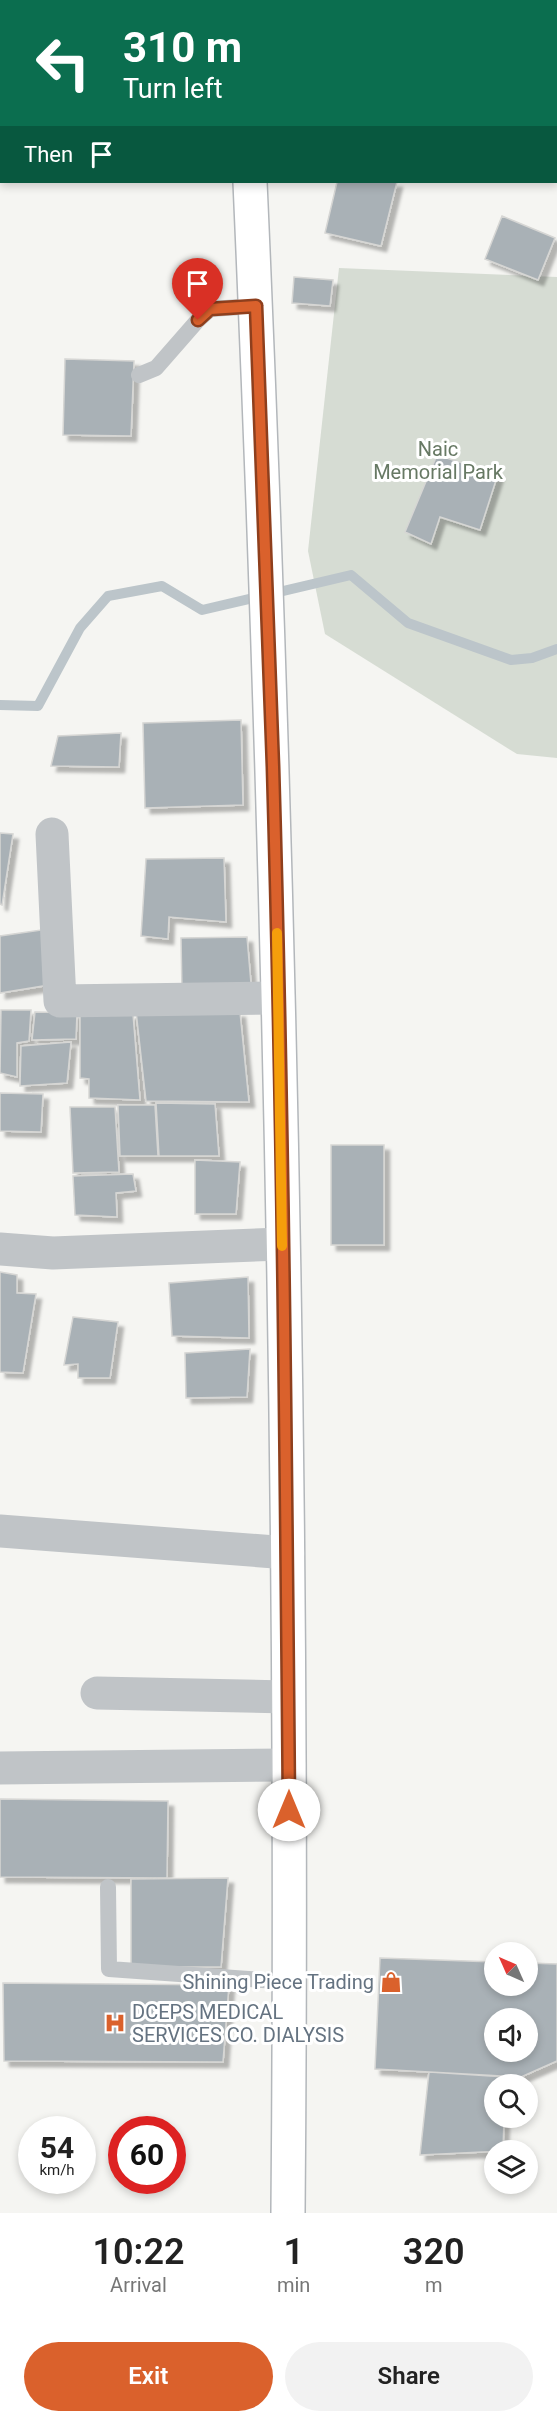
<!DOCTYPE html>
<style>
:root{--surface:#fff;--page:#f2f2f2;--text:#222;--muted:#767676;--accent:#da612c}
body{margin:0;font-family:Roboto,sans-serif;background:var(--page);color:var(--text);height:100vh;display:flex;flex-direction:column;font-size:22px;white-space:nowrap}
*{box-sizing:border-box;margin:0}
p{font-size:20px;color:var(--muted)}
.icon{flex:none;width:33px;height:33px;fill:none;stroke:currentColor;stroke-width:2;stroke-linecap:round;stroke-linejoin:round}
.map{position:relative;height:2213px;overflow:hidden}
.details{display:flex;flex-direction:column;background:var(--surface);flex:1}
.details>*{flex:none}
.hud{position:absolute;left:0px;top:0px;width:558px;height:183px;box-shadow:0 3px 9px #0003;background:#0b6e4f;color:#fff;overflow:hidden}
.needle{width:39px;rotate:315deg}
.fabs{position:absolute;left:484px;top:1942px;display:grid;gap:12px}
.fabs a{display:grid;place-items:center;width:54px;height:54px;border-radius:50%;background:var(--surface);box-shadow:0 3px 9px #0003;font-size:30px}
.speed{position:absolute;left:18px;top:2116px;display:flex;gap:12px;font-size:30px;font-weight:700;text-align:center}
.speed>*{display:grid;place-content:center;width:78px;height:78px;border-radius:50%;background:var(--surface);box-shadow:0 3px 9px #0003;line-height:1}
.speed small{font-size:15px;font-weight:400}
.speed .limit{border:9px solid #d22;background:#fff;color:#111}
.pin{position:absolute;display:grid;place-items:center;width:51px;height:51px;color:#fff;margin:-62px -26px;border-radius:50% 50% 50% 0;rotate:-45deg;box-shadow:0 0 6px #0007}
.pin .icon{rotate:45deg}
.me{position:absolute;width:66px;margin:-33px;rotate:0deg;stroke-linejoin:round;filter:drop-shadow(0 0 4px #0008)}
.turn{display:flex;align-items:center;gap:21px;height:126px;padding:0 24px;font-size:27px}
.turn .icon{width:78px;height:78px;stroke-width:2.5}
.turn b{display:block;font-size:42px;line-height:51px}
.then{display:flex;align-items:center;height:57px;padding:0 24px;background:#0003;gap:12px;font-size:22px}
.eta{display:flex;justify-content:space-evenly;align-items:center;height:102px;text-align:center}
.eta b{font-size:36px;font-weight:600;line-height:42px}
.cta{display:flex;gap:12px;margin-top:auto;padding:12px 24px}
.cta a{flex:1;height:69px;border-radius:36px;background:var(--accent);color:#fff;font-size:24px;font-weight:600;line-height:69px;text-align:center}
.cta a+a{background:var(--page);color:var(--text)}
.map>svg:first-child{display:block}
</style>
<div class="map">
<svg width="557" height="2213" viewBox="0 0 557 2213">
<defs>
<filter id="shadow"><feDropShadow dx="5.5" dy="5.5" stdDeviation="1.5" flood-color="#0004"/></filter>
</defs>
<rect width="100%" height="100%" fill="#f5f5f2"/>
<path fill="#d6dcd3" d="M339,268L557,277V758L517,754L325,634L308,551Z"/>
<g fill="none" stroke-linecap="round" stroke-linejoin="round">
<path stroke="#bcc5ca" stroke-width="10" d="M0,705L38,706L80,628L108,596L162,586L202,610L351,575L408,623L511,660L532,658L557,649"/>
</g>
<path fill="#a9b1b6" stroke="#d6d6d4" stroke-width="1.5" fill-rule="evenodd" filter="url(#shadow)" d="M285,0H368L285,2Z
M337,182H397L381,246L325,233Z
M502,216L555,238L538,280L485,259Z
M294,277L333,280L330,306L292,303Z
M65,359L134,361L131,436L63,435Z
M437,455L498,474L480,530L440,517L431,544L405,532Z
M241,720L243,805L145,808L143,723Z
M121,733L119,767L51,766L58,736Z
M0,833L13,834L2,905L0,904Z
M224,858L226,922L169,917L168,939L141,936L146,859Z
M48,929L49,985L0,993V936Z
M247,937L252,995L182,994L181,938Z
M1,1010H31L29,1041L17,1043V1077L0,1073Z
M136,1011L240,1012L249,1102L146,1101Z
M35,1012L77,1013L76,1039L32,1040Z
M133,1014L140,1100L89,1098V1079L80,1078V1015Z
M71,1042L67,1083L20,1086L21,1046Z
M0,1093L43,1094L41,1132L0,1131Z
M156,1103L215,1104L219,1156H159Z
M118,1105H155L158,1156H120Z
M70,1107H115L119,1172L73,1173Z
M331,1145H384V1245H331Z
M195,1160L240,1162L236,1214H195Z
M133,1174L136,1191L116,1193L117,1217L75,1215L73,1176Z
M0,1272L17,1275V1293L36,1294L23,1373L0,1372Z
M248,1277L249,1338L172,1336L169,1283Z
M73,1317L118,1322L110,1378H78V1364L64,1365Z
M250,1349L247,1397L186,1398L185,1353Z
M0,1799L168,1801L167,1878L0,1877Z
M228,1878L221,1967H131V1879Z
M380,1958L495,1962V1986H528V1963L557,1964V2061L521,2077L375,2069ZM495,2019H528V2052H495Z
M3,1983L229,1985L223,2062L4,2061Z
M429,2072L506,2077V2085H495V2118H504L503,2151L420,2155Z"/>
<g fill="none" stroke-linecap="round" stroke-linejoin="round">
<defs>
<path id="primary" d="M243,0V2
M250,182C280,858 294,1536 288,2213"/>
</defs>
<use href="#primary" stroke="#b3b7bb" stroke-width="36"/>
<path stroke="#c0c4c7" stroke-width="16" d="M139,375L156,368L198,320L210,309L256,306
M108,1887L109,1969L290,1982"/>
<path stroke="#c0c4c7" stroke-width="33" d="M495,0L496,2
M52,834L60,1001L278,998
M0,1249L53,1253L282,1244
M0,1531L288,1553
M97,1693L288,1697
M0,1768L289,1765"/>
<use href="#primary" stroke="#fff" stroke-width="33"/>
</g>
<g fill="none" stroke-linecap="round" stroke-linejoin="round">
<defs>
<path id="route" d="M198,320L210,309L256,306C262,460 268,614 273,767C283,1115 286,1463 289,1810"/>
</defs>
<use href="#route" stroke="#8e3f1d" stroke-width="15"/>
<use href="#route" stroke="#da612c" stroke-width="10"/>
<path stroke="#f59e0b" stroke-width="10" d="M277,933L282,1246"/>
</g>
<defs>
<symbol id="shop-bare" viewBox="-9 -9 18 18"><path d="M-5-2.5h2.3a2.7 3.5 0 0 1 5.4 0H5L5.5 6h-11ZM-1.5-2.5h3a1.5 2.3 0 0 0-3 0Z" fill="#da612c" stroke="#fff" stroke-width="2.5" paint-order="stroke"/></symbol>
<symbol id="hospital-bare" viewBox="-9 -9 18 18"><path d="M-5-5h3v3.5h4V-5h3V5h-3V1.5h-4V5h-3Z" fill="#da612c" stroke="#fff" stroke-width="2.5" paint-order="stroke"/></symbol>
</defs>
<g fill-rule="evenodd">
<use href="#shop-bare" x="376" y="1967" width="30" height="30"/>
<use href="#hospital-bare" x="100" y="2008" width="30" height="30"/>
</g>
<g text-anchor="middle" stroke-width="6" stroke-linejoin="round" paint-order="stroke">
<g font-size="20" fill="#677964" stroke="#fff">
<text x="438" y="456">Naic<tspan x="438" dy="23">Memorial Park</tspan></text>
</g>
<g font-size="20" fill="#657381" stroke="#fff" text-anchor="end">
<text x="374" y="1989">Shining Piece Trading</text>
<text x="132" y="2019" text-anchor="start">DCEPS MEDICAL<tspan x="132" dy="23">SERVICES CO. DIALYSIS</tspan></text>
</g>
</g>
</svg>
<div class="fabs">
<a><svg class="needle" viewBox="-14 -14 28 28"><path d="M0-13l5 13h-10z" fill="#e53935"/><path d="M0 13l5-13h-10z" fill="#767676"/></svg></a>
<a><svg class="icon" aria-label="sound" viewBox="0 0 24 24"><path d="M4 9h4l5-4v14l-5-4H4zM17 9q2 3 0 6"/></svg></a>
<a><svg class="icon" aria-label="search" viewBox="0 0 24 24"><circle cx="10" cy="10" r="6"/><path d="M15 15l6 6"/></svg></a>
<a><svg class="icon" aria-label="layers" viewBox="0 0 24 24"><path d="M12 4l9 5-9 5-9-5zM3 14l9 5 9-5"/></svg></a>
</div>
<div class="speed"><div>54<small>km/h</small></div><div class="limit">60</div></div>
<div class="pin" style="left:198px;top:320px;background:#d93025"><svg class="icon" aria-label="arrive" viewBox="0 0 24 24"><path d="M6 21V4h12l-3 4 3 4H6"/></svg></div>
<svg class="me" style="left:289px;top:1810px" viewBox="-20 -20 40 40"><circle r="19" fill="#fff"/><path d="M0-13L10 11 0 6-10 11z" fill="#da612c"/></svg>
<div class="hud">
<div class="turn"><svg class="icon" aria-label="left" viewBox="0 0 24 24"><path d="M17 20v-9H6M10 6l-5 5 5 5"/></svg><div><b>310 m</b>Turn left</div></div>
<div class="then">Then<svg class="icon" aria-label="arrive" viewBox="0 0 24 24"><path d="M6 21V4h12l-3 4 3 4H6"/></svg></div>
</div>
</div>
<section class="details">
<div class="eta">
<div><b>10:22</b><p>Arrival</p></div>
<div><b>1</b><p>min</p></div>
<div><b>320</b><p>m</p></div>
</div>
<div class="cta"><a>Exit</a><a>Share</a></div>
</section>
